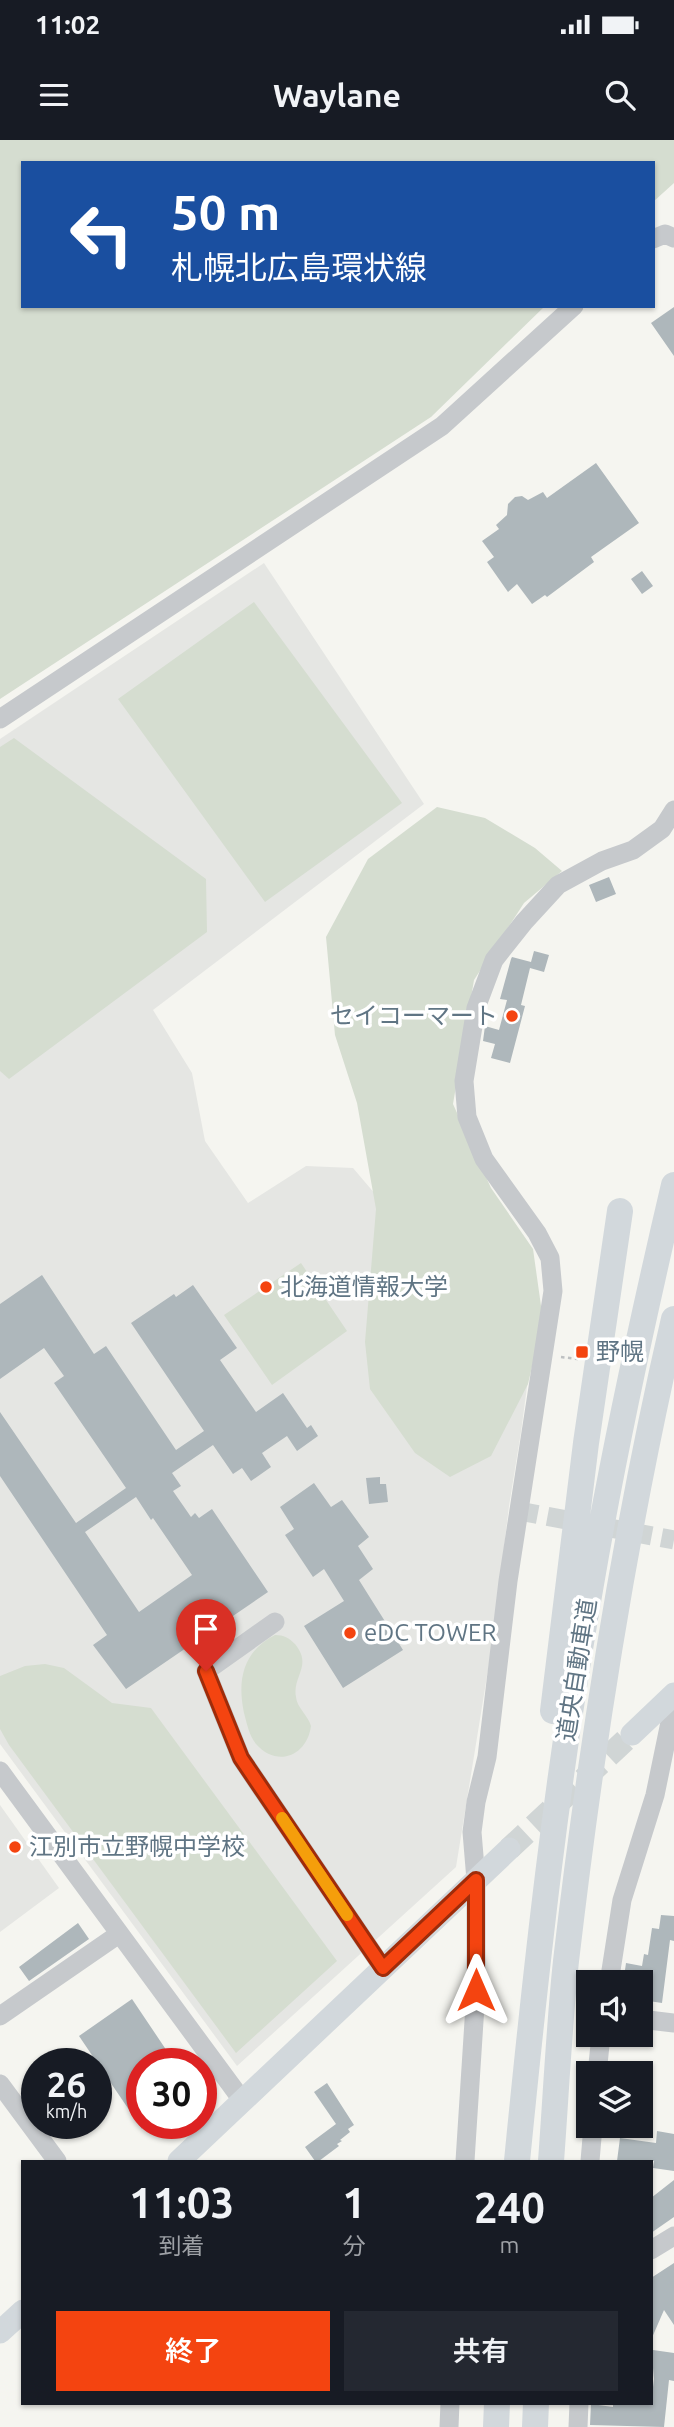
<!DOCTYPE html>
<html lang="ja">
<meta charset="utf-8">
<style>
:root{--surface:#171b24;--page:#242831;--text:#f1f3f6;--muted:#9ea1a6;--accent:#f44410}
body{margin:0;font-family:Ubuntu,"Noto Sans JP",sans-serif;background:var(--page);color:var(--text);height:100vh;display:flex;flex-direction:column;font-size:26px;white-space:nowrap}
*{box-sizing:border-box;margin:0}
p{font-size:23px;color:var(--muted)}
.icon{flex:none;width:38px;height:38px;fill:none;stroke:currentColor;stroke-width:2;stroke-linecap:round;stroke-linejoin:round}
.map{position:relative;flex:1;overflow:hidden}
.panel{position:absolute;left:21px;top:2020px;width:632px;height:245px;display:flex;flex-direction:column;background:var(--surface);border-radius:0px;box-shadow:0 2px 5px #0004}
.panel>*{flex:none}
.banner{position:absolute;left:21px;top:21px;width:634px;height:147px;border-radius:0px;box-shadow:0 2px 5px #0004;background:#1a4fa0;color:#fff;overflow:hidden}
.buttons{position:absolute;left:576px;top:1830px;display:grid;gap:14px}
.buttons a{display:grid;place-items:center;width:77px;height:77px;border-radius:0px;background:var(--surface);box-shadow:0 2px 5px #0004;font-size:35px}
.speed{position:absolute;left:21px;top:1908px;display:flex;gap:14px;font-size:35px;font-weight:700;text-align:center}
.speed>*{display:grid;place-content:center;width:91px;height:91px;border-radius:50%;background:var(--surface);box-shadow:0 2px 5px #0004;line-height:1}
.speed small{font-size:18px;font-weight:400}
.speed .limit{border:10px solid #d22;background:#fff;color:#111}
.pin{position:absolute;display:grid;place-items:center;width:60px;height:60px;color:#fff;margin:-72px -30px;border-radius:50% 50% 50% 0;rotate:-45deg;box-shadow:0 0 7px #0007}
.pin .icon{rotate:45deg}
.me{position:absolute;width:77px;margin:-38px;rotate:0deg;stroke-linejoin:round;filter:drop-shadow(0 0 5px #0008)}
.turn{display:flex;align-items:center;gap:24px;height:147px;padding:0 35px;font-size:32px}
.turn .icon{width:91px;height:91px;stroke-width:2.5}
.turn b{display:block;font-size:49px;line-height:60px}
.eta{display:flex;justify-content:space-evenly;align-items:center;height:119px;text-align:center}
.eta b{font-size:42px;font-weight:600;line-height:49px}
.action{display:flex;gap:14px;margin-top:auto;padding:14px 35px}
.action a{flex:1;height:80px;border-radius:0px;background:var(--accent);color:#fff;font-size:28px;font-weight:600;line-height:80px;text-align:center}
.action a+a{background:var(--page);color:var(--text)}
.status{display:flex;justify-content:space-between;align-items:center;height:49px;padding:0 35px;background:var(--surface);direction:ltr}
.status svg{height:19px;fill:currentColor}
header{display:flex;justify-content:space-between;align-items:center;height:91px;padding:0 35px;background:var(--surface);font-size:32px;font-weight:600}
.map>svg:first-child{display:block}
</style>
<div class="status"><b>11:02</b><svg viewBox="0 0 49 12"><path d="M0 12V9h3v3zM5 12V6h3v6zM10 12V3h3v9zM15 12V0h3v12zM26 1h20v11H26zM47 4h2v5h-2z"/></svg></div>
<header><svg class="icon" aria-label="menu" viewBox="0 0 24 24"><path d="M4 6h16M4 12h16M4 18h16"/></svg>Waylane<svg class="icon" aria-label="search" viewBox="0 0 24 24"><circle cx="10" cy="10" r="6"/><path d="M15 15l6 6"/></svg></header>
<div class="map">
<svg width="674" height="2287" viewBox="0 0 674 2287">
<rect width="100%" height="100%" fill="#f5f5f0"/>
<path fill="#e5e6e3" d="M264,423L424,664L153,870L192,933L205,1001L248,1063L306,1026L353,1028L399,1082L536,1179L521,1292L509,1366L493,1499L456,1727L237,1926L0,1604V599Z
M0,1665L59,1748L0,1792Z"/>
<path fill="#d5ddd0" d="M0,0H674V43L653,62V23H23V166H545L431,277L0,559Z
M254,462L402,663L265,762L118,559Z
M14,598L206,739L207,792L9,939L0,931V607Z
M437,667L485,678L535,708L562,731L524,763L474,840L453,964L491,1048L533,1109L543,1180L528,1244L491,1316L450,1337L415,1313L370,1249L365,1202L376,1069L357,963L335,895L326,797L368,719Z
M301,1123L347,1191L272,1245L224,1175Z
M275,1495C284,1495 289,1498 295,1504C313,1526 292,1536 296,1557C297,1568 308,1575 311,1586C307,1616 277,1628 256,1604C249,1595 247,1584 244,1573C237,1540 243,1511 275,1495Z
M45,1524L64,1528L112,1563L151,1568L337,1821L236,1913L9,1605L0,1589V1536L25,1526Z"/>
<path fill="#aeb7bb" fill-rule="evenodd" d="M674,167V216L651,183Z
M596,323L639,383L591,417L594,422L547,457L545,455L532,464L517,444L508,452L487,422L494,417L482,401L499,389L496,385L507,375L508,364L515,357L522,356L528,360L543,352L547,358Z
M642,431L653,446L642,454L631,439Z
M609,737L616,754L596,762L589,745Z
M534,811L549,815L544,832L530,828L521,865L525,866L510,923L491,918L495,904L483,901L485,886L499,890L507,860L500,859L511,819L512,817L531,822Z
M42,1135L94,1214L106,1206L176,1310L204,1291L131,1183L174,1154L176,1157L193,1145L237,1208L220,1220L256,1272L283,1253L307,1288L311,1285L318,1296L297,1311L287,1296L262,1313L271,1327L251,1341L242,1328L233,1334L213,1305L172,1333L181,1346L173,1351L191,1377L195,1373L199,1378L212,1369L268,1452L126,1549L93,1505L107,1495L0,1336V1272L76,1383L126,1348L54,1243L64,1236L44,1208L0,1239V1164ZM136,1357L151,1380L153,1378L192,1435L139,1472L85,1392Z
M380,1337V1344H386L388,1362L369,1364L366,1338Z
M314,1343L331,1367L342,1360L369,1397L358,1406L373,1429L359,1440L403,1510L343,1548L304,1486L344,1461L324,1429L313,1437L285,1395L294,1389L280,1367Z
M661,1775L674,1776V1801L670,1800L662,1863L642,1860L645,1840L624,1837L626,1823L642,1826L644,1814L648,1815L652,1788L659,1789Z
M78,1783L89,1799L29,1841L19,1827Z
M132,1859L175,1923H142V1989L79,1896Z
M327,1943L354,1985L348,1989L350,1992L340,2000L342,2001L337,2004L339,2006L319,2021H315L305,2007L336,1984L314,1952Z
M657,1991L674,1994V2031L653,2028L654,2021H617L620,1998L656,2003Z
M674,2040V2077L651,2093V2058Z
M674,2123V2185L664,2170L651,2200V2138Z
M653,2210L674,2213V2241L669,2240L664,2287L590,2285L591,2264L613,2267V2263H651L654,2239L653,2228H651Z"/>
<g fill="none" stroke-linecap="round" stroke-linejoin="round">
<path stroke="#d0d5d5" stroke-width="19" stroke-dasharray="19 10" stroke-linecap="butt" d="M519,1371L674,1400"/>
<path stroke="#d0d5d5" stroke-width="23" stroke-dasharray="23 11" stroke-linecap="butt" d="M509,1709L632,1594"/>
<path stroke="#bec1c2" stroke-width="2.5" stroke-dasharray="3.5 3.5" stroke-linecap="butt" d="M561,1217L578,1219"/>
<path stroke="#c6c9cc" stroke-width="19" d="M653,99L665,94L674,98
M0,579L442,286L574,166
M275,1482L206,1531L241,1618L383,1828
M0,1631L242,1960
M609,1843L622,1760L655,1655L674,1563
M0,1876L119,1794
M640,1879L674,1883
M597,1934L601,1895
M0,1944L57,2021
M465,2021L476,1850V1740L472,1692L476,1662L487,1617L508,1441L553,1151L550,1118L537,1093L484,1019L467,977L464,941L476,868L494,820L524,782L558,745L602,721L633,710L662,689L674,670
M590,2021L593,1986
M651,2110L674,2096
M449,2287L450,2263
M578,2287L579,2263"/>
<path stroke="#d2d8dc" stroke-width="23" d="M632,1594L674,1554
M179,2021L509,1709
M0,2192L23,2171"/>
<path stroke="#d2d8dc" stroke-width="26" d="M553,1571L586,1303L620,1071
M517,2021C536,1828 557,1635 591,1444C614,1310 643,1177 674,1045
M551,2021C556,1955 559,1887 566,1821C591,1606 625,1390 674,1179
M496,2287L497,2263
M535,2287L536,2263"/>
</g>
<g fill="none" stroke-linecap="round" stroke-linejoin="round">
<defs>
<path id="route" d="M206,1531L241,1618L383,1828L476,1740V1850"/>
</defs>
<use href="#route" stroke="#9f2c0a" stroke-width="18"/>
<use href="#route" stroke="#f44410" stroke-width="12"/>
<path stroke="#f59e0b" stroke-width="12" d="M282,1678L347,1775"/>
</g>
<g fill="#f44410" stroke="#fff" stroke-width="2.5">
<circle cx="512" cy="876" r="7"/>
<circle cx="266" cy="1147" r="7"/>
<rect x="575" y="1205" width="14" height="14" rx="3.5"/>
<circle cx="350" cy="1493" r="7"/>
<circle cx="15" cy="1707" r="7"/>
</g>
<g text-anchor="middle" stroke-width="7" stroke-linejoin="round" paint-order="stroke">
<g font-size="24" fill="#607584" stroke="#fff" text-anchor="start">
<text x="498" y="884" text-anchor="end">セイコーマート</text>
<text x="280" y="1155">北海道情報大学</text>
<text x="596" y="1220">野幌</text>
<text x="364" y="1501">eDC TOWER</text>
<text x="29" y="1715">江別市立野幌中学校</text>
</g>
<g font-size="24" fill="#607584" stroke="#fff">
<text transform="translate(577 1530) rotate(-81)" y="8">道央自動車道</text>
</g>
</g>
</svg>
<div class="buttons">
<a><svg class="icon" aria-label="sound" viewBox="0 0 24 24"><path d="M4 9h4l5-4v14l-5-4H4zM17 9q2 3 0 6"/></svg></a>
<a><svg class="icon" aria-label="layers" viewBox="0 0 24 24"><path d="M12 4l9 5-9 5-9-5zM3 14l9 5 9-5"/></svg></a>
</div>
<div class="speed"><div>26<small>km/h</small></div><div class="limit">30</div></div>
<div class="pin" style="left:206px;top:1531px;background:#d93025"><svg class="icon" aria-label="arrive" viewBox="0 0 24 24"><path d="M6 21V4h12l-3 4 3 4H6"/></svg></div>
<svg class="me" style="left:476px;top:1850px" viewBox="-20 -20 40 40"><path d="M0-17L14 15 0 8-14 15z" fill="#f44410" stroke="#fff" stroke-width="4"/></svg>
<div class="banner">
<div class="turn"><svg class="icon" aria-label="left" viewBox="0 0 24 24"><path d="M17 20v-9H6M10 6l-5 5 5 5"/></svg><div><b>50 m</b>札幌北広島環状線</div></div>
</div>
<section class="panel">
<div class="eta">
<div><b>11:03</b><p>到着</p></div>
<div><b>1</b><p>分</p></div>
<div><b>240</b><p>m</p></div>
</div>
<div class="action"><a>終了</a><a>共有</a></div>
</section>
</div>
